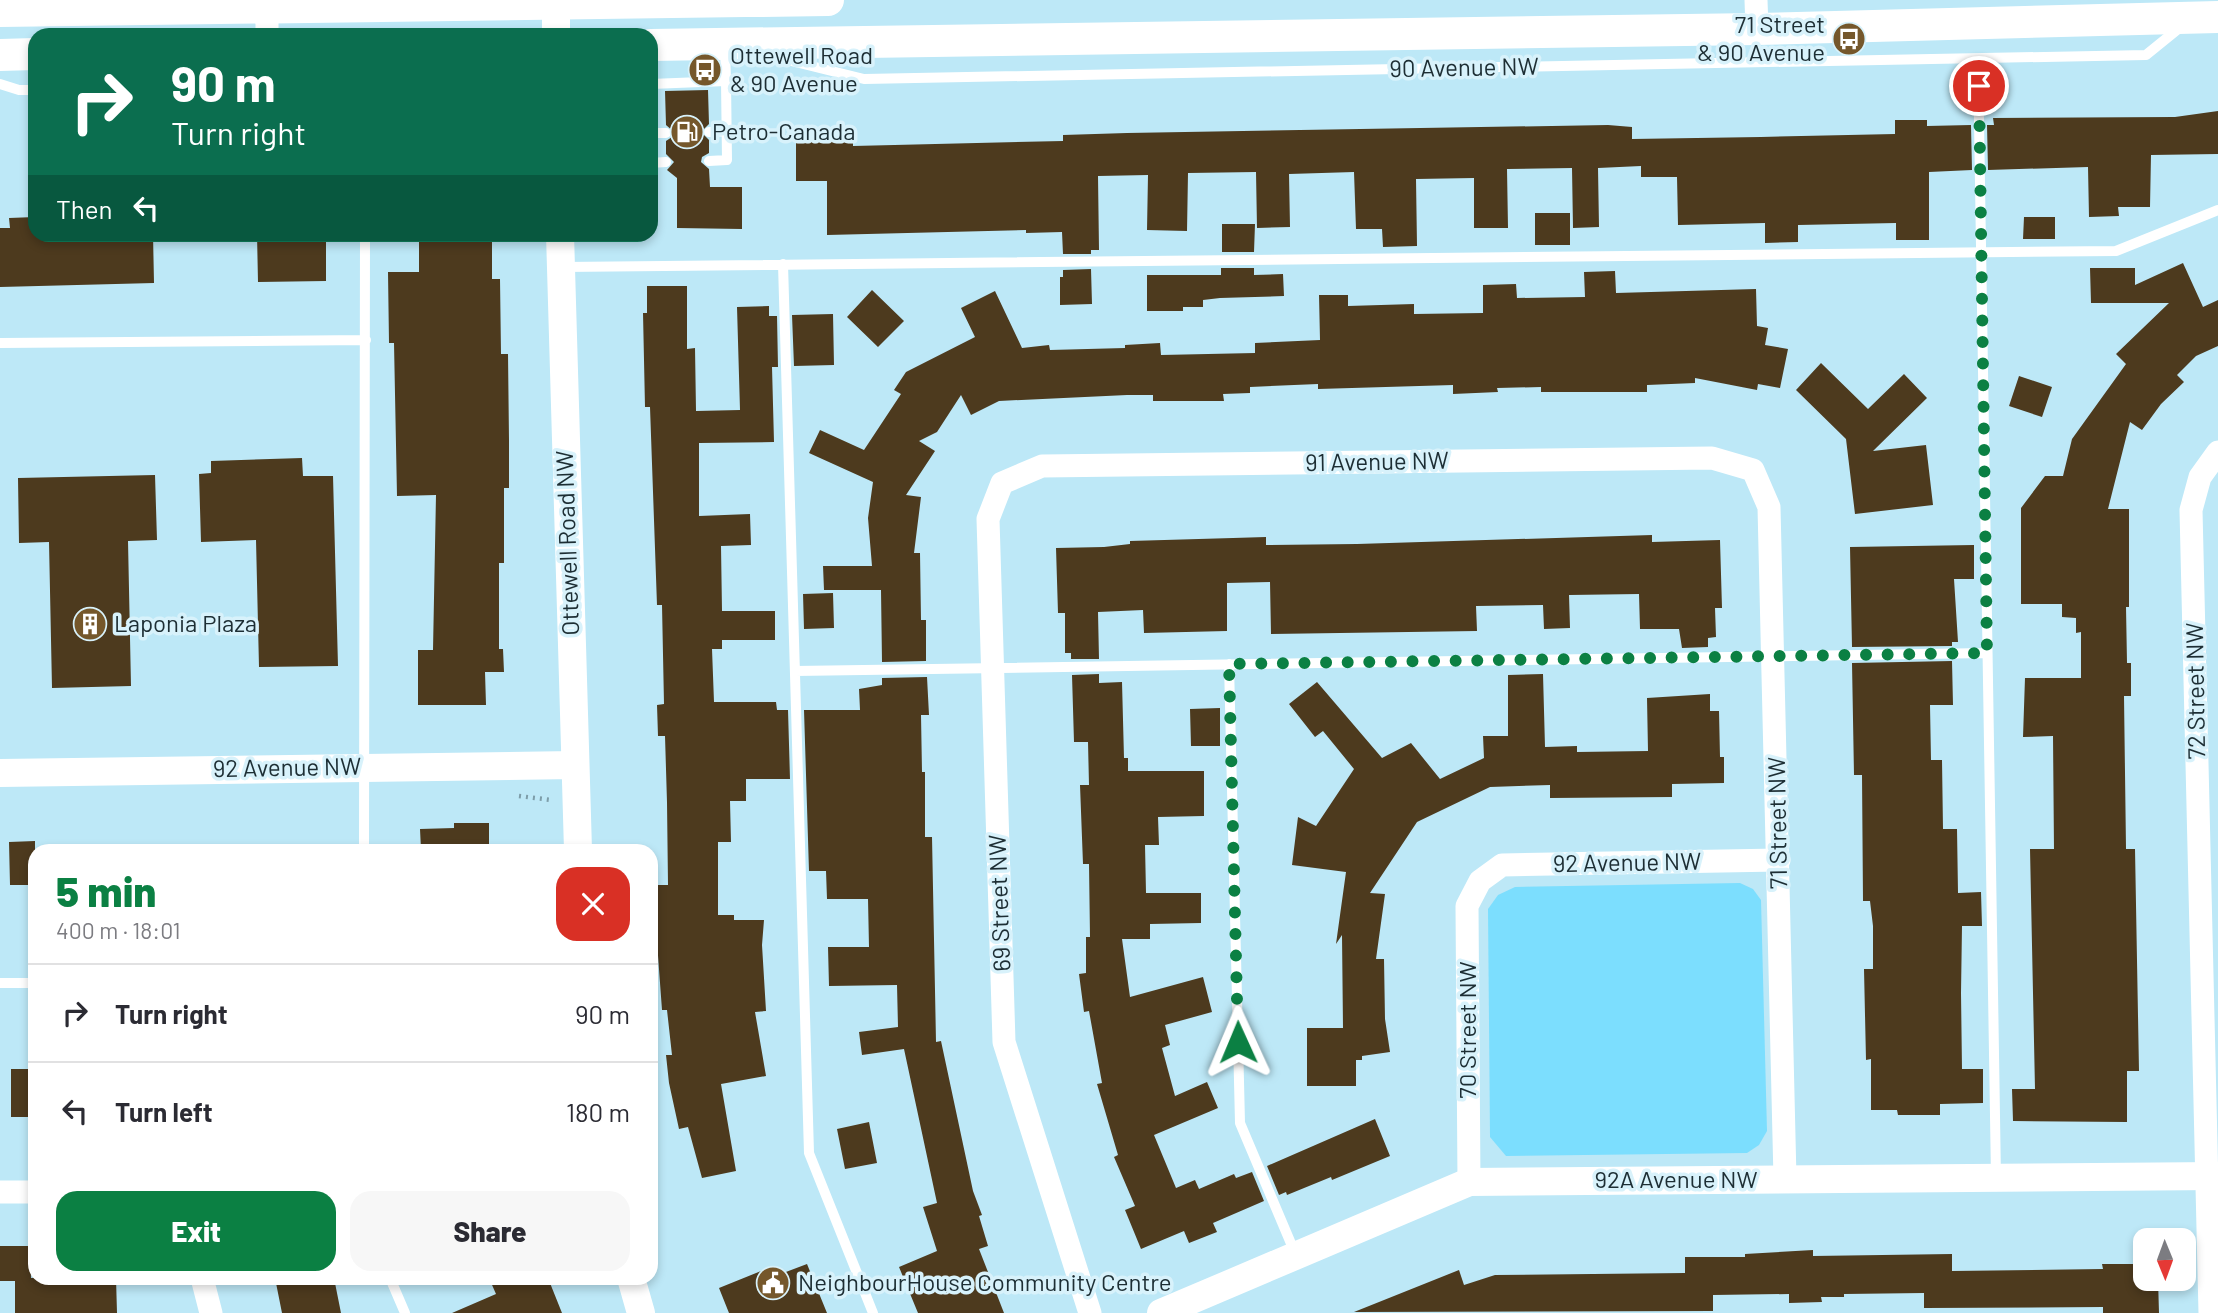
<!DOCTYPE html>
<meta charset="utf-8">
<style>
:root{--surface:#fff;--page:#f7f7f7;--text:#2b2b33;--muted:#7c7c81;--line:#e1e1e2;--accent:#0b8043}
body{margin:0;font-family:Barlow,sans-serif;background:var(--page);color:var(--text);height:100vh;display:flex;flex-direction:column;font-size:26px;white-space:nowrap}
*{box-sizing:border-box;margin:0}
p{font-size:23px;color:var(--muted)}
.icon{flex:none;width:38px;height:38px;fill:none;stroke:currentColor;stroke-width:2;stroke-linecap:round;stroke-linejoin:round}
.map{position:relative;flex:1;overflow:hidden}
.side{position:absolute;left:28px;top:844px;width:630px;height:441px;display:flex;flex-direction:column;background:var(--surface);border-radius:21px;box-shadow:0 4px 10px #0003}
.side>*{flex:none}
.top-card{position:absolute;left:28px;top:28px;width:630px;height:214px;border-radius:21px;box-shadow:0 4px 10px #0003;background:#0b6e4f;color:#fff;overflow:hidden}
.needle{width:46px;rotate:179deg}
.buttons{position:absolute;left:2133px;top:1228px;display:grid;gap:14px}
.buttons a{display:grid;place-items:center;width:63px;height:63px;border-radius:14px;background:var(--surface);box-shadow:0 4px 10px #0003;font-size:35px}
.pin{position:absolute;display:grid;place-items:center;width:60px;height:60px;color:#fff;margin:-30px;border:4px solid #fff;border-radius:50%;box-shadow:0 2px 7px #0007}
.me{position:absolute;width:77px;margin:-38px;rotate:359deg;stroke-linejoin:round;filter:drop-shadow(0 0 5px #0008)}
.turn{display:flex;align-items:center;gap:24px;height:147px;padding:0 28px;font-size:32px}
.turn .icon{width:91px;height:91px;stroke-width:2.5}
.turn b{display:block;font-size:49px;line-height:60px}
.then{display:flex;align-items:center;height:66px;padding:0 28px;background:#0003;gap:14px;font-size:26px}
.round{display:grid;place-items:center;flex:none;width:74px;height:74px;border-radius:21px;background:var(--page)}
.head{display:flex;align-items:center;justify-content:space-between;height:119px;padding:0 28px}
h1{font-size:42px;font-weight:800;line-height:52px;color:var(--accent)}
.primary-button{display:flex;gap:14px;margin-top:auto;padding:14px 28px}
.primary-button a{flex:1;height:80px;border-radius:21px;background:var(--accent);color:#fff;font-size:28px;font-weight:800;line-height:80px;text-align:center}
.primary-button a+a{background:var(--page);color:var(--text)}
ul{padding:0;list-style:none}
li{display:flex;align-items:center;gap:21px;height:98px;padding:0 28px;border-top:2px solid var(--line)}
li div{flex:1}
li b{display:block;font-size:26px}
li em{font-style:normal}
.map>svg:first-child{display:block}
</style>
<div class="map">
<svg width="2218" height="1313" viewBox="0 0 2218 1313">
<rect width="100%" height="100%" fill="#bde8f7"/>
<path fill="#7cdefe" d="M1740,883L1753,889L1761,900L1767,1131L1759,1145L1747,1153L1506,1156L1490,1137L1488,909L1498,895L1515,887Z"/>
<path fill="#4d3a1e" d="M708,90L709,124L701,132L709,140V153L702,157L701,162L709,169L710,187H742V229L677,228V178L667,170L674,162L666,154V141L672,137L674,132L666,125L665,91Z
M2218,111V154L2151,155L2150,207H2118L2119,216L2089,217L2088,167L1988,170L1987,125H1994L1993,118L2175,117Z
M1895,120H1927V126L1971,125L1972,170L1929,172V240H1896V223L1798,225V242L1765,243V223L1678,225L1677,177H1641V166L1598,168L1599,227L1573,228L1572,168L1507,169L1508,228H1474V178L1416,179L1417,246L1383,247L1382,229H1356L1354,172L1289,174L1290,227L1257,228L1256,172L1188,173L1187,231L1147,230L1148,175L1098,176L1099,250H1091V254H1063L1062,232L1026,233V230L827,235V181H796V140L853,139V146L1063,141V135L1127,133L1608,125L1632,127V139L1761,137L1895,134Z
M1535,213H1570V245H1535Z
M35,217V234H153L154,283L0,287V228H10L9,218Z
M2024,217H2055V239H2023Z
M1222,224H1255L1254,252H1222Z
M257,234H326V281L258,282Z
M419,234H492V279H500L501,354H508L509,441V488H504V563H499V649H503L504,672H485L486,705H418V650H433L436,495L397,496L394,343H389L388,272H419Z
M2183,263L2203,307L2218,300V346L2196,356L2177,375L2184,382L2161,404L2142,430L2130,422L2108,509H2129V607H2126L2127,663H2131V696H2124L2126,849H2135L2139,1071H2127V1122L2013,1121L2012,1089H2035L2030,849H2054L2053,736L2023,737L2025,678H2081V632L2076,633V618L2062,617V604H2021V508L2045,476H2063L2072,439L2126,364L2116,354L2169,303H2091L2090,268H2135V285Z
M1221,268H1254V275L1283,274L1284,296L1220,298L1203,300V307H1183V311H1147V275H1221Z
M1091,269L1092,304L1060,305V277H1063V270Z
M1615,271L1616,293L1756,289L1757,326L1768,328L1765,345L1788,349L1780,388L1758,384L1757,390L1695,378V383L1647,385V392H1541V387L1497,388L1498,392L1453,394V385L1318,389V384L1250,387V393L1223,394L1224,401H1153V395H1127L999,401L971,415L961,395L937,432L919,441L935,451L906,495L921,497L914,553H920L921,620H926V661L882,662L881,590H824L823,566H872L868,518L873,482L809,453L820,430L864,450L901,394L894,390L906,372L975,337L961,308L995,291L1022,348L1049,345L1050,350L1125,348V345L1160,343L1161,355L1255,353V343L1320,340L1319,295H1348V306L1414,304V314L1483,313V285L1516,284L1517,298L1585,297L1584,272Z
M647,286H687V349L695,348L696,411L740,410L737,307L769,306V316H777L778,367H772L774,442L699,443V516L750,514L751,545L721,546L722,611H775V640H722V649H712L714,702H776L777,710H788L790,779H746V801H730L731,842H718V915H734V920H764L762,945L766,1011L755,1012L766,1076L721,1084L736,1171L702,1178L688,1127L679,1129L669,1083L666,1055H672L667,1010H662L657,942L656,885H668L667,802L665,736H658L657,705L664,704L662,605H657L650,407H645L643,313H647Z
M872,290L904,321L878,347L847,317Z
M833,314L834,365L794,366L792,315Z
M1821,363L1868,409L1904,374L1927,398L1873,451L1926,445L1933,505L1855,514L1846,439L1796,390Z
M2019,376L2052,387L2042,417L2009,406Z
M302,458L303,476H333L338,666L259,667L256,540L201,542L199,474L211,473V461Z
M155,475L157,540L128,541L131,686L52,688L49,542L19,543L18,478Z
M1652,535V542L1720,540L1722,608H1715L1716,637L1708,638V647L1682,648L1679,629H1640L1639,594L1569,595L1570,628L1544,629L1543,605L1476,606L1477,631L1271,634L1270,582L1227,583V631L1144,633L1143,610L1098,612L1099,659H1071V653H1065V613H1058L1056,548L1104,547L1130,544V541L1233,538L1266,537V545L1357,544Z
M1974,545V579H1954L1958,642H1952V646L1852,647L1850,547Z
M833,593L834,628L804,629L803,594Z
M1952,661L1953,705H1930L1931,760H1942L1943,829H1957L1958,893L1981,892L1982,926H1962L1961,993L1962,1069H1983V1103L1940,1104V1115H1898L1897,1110H1871V1059L1866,1060L1864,969H1873V926L1870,901H1863L1862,775H1854L1852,663Z
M1099,674V683L1122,682L1124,758H1128V771H1204V816L1158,817L1159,845H1145L1146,893H1201V923L1150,924V939H1122L1130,997L1203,977L1212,1012L1165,1025L1170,1045L1162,1048L1175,1096L1207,1082L1218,1108L1154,1135L1176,1188L1195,1180L1199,1189L1234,1174L1236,1178L1252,1172L1264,1201L1213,1223L1217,1232L1189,1243L1184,1231L1141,1249L1125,1210L1135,1206L1114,1157L1118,1155L1097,1084L1102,1083L1089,1011L1084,1012L1079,974L1086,973V937H1090L1089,864H1083L1080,785H1089L1088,742H1074L1072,675Z
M1543,674L1545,747L1577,746V752L1648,751L1647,698L1710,694V711H1719L1720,757H1724V783L1672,784V797L1550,798V785L1490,787L1417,822L1370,893L1385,894L1376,959H1384L1385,1019L1390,1052L1362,1056V1060H1356V1086H1307V1028H1343L1342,935L1336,944L1346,872L1292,865L1298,817L1316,826L1354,769L1323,731L1315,737L1289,704L1317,682L1382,758L1411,743L1440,779L1484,758L1483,736H1508V675Z
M927,677L929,715H921L922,772H925V837H932L936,1042L941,1041L973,1191L982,1215L979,1216L988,1246L979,1249L1004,1313H918L899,1267L937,1251L923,1207L937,1203L904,1049L862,1055L859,1032L898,1027L897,985L829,986L828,947H869L868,899H827L826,871H809L804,710H860L859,689L882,685V678Z
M1220,708V746H1191L1190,709Z
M454,823H489V850H421L420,829L454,828Z
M35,841V885H10L9,842Z
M11,1069H35V1117H11Z
M1375,1119L1390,1156L1332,1180L1331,1177L1287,1195L1286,1192L1279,1195L1267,1166Z
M869,1122L877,1163L845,1169L837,1129Z
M0,1246H30L31,1278H116L117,1313H15V1281H0Z
M1813,1250V1256L1952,1254V1271L2103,1269L2102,1264H2146V1279H2158L2159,1313H2103V1307L1924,1308V1293L1844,1294V1297H1821L1822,1302L1789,1303V1294L1713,1295V1311L1354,1312L1459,1270L1464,1285L1495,1275L1685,1273V1257H1745V1254Z
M807,1264L827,1313H729L719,1288L766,1269L770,1278Z
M275,1278H334L341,1313H282Z
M489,1278H548L562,1313H452L496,1294Z"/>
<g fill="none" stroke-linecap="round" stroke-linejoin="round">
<path stroke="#7d9da9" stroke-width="4.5" stroke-dasharray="2 5" stroke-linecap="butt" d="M519,796L551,800
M651,1249L655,1262"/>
<path stroke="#fff" stroke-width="10" d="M771,56L864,79L2146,55L2183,25
M1978,59L1996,1178
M0,84L19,90H35
M651,84L726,81L725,47
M709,132L726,131
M651,133H666
M709,161L727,160L726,81
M651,163L666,162
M783,264L809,1153L873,1313
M563,267L2116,251L2218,210
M0,343L366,340
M1229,664L1240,1123L1295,1253
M795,671L1987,653
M364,850L365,234
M0,983H35
M390,1278L405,1313"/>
<path stroke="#fff" stroke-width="23" d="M267,0V35
M1756,0L1757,29
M1469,1182L1467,906L1480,881L1502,865L1779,860
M0,1192H35
M202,1278L211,1313
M1090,1313L1004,1042L988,519L1002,483L1042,466L1712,458L1753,470L1769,507L1785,1179
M2210,1313L2191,510L2200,477L2218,452"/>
<path stroke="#fff" stroke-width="28" d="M556,4V35
M560,234L578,850
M0,773L574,765
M631,1278L641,1313
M1161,1313L1469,1182L2218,1176"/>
<path stroke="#fff" stroke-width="32" d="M0,11L828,0
M651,45L1757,29L2218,17
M0,55L35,54"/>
</g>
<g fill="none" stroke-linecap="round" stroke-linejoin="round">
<path stroke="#0b8043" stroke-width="12" stroke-dasharray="0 21.6" d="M1238,1042L1229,664L1987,653L1979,86"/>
</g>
<defs>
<symbol id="bus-disc" viewBox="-11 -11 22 22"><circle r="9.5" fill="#75572b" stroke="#d8f2fb"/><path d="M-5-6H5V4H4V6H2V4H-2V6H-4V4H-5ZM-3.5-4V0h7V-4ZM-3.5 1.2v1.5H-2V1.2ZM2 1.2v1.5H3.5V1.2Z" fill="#fff"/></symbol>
<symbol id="fuel-disc" viewBox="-11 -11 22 22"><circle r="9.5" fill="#75572b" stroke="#d8f2fb"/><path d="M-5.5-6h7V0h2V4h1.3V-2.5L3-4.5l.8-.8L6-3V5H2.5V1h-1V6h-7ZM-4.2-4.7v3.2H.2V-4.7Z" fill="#fff"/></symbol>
<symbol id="building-disc" viewBox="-11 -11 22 22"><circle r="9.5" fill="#75572b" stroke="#d8f2fb"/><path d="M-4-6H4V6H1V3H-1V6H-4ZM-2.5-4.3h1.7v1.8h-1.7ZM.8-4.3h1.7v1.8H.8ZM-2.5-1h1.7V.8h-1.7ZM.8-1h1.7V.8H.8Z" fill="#fff"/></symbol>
<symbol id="civic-disc" viewBox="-11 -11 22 22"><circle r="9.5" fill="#75572b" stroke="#d8f2fb"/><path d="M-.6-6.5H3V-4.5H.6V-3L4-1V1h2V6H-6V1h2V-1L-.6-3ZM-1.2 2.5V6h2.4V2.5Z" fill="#fff"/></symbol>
</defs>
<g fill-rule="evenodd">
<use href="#bus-disc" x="1830" y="20" width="38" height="38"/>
<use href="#bus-disc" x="686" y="51" width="38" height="38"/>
<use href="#fuel-disc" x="668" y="113" width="38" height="38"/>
<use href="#building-disc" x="71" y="605" width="38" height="38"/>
<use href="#civic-disc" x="754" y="1264" width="38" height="38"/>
</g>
<g text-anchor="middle" stroke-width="7" stroke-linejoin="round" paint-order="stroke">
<g font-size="24" fill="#1d2e34" stroke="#d8f2fb" text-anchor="start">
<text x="1825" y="33" text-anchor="end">71 Street<tspan x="1825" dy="28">&amp; 90 Avenue</tspan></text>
<text x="730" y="64">Ottewell Road<tspan x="730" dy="28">&amp; 90 Avenue</tspan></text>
<text x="712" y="140">Petro-Canada</text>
<text x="114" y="632">Laponia Plaza</text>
<text x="798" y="1291">NeighbourHouse Community Centre</text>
</g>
<g font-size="24" fill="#1d2e34" stroke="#d8f2fb">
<text transform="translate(1464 68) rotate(-1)" y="8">90 Avenue NW</text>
<text transform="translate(1377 462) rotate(-1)" y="8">91 Avenue NW</text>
<text transform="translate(568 543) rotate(-92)" y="8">Ottewell Road NW</text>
<text transform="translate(2196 691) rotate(-91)" y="8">72 Street NW</text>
<text transform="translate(287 768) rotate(-1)" y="8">92 Avenue NW</text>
<text transform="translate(1778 823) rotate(-91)" y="8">71 Street NW</text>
<text transform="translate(1627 863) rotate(-1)" y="8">92 Avenue NW</text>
<text transform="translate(1000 903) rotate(-92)" y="8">69 Street NW</text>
<text transform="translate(1468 1030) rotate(-90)" y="8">70 Street NW</text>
<text x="1676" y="1188">92A Avenue NW</text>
</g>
</g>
</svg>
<div class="buttons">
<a><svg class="needle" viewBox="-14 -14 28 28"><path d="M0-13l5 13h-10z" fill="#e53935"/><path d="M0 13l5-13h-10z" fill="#7c7c81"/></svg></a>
</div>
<div class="pin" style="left:1979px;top:86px;background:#d93025"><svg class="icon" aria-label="arrive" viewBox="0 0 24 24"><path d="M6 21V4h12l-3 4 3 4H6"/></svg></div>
<svg class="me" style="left:1238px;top:1042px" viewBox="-20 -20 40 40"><path d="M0-17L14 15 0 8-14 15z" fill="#0b8043" stroke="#fff" stroke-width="4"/></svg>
<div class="top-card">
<div class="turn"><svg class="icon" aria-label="right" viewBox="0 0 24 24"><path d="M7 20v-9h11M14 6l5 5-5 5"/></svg><div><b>90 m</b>Turn right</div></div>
<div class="then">Then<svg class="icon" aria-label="left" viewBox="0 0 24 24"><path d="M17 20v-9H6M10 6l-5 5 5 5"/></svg></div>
</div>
<section class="side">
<div class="head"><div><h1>5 min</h1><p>400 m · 18:01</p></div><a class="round" style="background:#d93025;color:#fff"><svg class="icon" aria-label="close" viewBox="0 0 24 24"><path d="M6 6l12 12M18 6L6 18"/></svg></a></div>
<ul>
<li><svg class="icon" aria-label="right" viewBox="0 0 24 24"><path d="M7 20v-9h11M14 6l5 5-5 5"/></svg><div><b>Turn right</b></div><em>90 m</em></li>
<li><svg class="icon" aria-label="left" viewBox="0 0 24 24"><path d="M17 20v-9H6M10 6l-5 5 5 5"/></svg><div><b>Turn left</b></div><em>180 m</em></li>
</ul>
<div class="primary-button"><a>Exit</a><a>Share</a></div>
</section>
</div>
